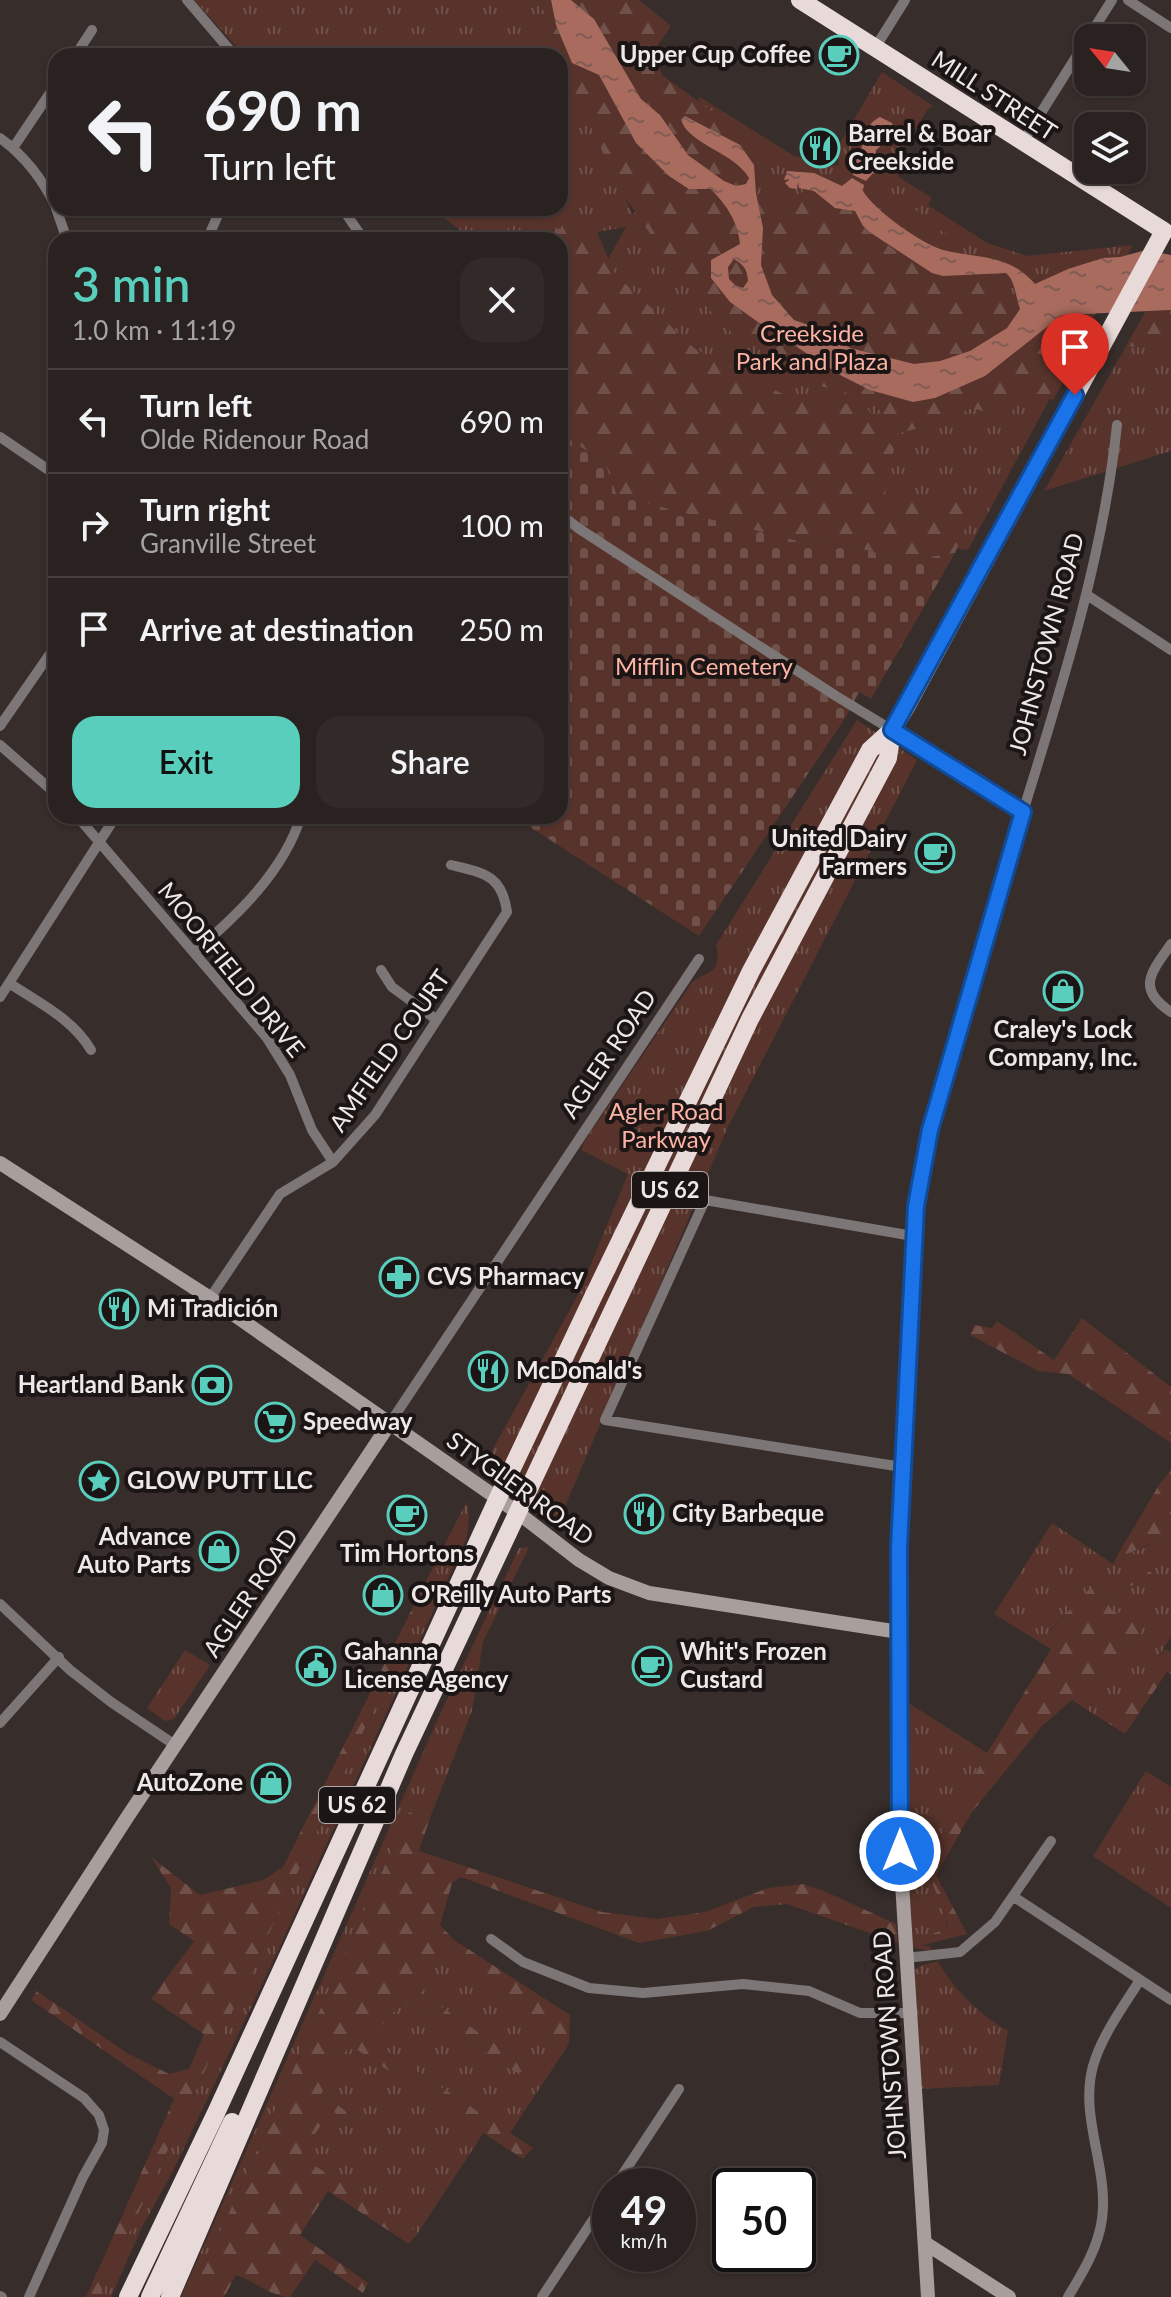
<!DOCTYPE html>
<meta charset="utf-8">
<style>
:root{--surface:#292220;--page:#312a29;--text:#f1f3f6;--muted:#a5a4a5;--line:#453f3e;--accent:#5acebd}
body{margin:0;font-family:Lato,sans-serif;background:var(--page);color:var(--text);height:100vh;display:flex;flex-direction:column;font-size:30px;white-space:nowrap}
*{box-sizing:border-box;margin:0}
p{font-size:26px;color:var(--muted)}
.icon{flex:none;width:44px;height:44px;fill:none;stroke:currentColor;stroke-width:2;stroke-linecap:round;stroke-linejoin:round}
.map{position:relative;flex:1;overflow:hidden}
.side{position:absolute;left:48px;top:232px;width:520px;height:592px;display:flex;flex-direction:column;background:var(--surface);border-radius:24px;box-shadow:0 2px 6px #0004,0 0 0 2px var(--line)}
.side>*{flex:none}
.hud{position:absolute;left:48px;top:48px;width:520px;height:168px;border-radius:24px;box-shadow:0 2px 6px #0004,0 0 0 2px var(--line);background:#292220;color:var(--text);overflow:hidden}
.needle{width:52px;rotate:300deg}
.controls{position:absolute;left:1074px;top:24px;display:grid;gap:16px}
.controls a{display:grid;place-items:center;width:72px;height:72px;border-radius:16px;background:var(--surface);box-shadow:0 2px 6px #0004,0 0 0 2px var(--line);font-size:40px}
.speed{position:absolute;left:592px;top:2168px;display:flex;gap:16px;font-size:40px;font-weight:700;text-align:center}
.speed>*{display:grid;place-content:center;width:104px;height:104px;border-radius:50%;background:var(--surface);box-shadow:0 2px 6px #0004,0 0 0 2px var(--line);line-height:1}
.speed small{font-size:20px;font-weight:400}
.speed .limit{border:4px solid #111;border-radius:12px;background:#fff;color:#111}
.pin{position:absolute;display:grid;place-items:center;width:68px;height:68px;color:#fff;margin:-82px -34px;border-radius:50% 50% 50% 0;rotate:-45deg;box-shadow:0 0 8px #0007}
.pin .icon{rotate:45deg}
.me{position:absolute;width:88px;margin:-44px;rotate:0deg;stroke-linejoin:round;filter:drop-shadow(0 0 6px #0008)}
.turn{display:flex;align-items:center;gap:28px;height:168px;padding:0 24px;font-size:36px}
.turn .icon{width:104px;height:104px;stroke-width:2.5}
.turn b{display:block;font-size:56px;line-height:68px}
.round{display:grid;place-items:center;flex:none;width:84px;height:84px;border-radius:24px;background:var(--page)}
.summary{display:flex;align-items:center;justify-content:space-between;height:136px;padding:0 24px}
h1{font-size:48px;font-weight:600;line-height:60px;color:var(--accent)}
.primary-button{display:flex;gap:16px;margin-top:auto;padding:16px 24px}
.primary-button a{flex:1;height:92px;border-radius:24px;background:var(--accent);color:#111;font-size:32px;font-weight:600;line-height:92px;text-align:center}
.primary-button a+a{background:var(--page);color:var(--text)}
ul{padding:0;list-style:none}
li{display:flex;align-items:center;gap:24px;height:104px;padding:0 24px;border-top:2px solid var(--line)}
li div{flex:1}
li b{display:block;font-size:30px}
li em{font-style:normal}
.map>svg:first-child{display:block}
</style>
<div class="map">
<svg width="1171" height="2297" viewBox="0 0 1171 2297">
<defs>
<pattern id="grass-tufts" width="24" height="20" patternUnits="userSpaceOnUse" patternTransform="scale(2)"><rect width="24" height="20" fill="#57332b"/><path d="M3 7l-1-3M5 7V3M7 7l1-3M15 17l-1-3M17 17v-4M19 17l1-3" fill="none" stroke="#6f514a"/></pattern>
<pattern id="forest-firs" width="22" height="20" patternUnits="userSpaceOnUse" patternTransform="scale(2)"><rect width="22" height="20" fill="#57332b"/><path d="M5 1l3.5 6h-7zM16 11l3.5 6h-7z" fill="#6f514a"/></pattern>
<pattern id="cemetery-stones" width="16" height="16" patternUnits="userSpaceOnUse" patternTransform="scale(2)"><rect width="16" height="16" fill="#57332b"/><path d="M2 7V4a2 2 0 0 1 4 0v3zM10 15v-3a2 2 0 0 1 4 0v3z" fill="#6f514a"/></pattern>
<pattern id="water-ripples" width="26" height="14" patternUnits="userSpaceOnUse" patternTransform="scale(2)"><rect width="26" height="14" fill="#a86b5e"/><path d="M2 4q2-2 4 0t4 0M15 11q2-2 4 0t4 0" fill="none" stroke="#815c54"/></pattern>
</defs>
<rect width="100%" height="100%" fill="#372d2b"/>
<path fill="url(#grass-tufts)" d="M194,0H540L560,56H266L255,52L253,56H245Z
M560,57L633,215L700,97L794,156L809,160L813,156L828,166L839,165L837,148L882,72L933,106L928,109L896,159L899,177L932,198L928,205L987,243L1027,256L1133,245L968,550L771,528L560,344L626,227L553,240H473L431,208H560Z
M1146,311L1171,312V451L1044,491Z
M857,720L917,760L728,1127L556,1527L488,1458L579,1293L628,1174L581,1150L585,1140L693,981C712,971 722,969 716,945Z
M467,1501L469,1518L467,1537L277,1953L173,2171L142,2227L111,2297H99L437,1574L435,1563Z
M1052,1523L1113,1564L1121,1549L1128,1554L1171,1535V1637L1150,1670L1106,1722L1072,1700C1108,1686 1123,1656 1144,1625L1112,1612L1105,1600L1118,1589L1154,1580L1151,1572L1073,1607L1050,1630L1051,1649L994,1614Z
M529,1547L483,1642L472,1711L430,1818L409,1812L191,2297H181L440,1714L519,1548Z
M185,1650L210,1665L174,1719L165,1721L147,1708Z
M907,1702L987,1753L929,1856L926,1868L947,1919L946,1928L921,1946H929L932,1951L914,1948L912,1942L904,1815Z
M1146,1771L1171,1787V1908L1093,1856Z
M444,1955H454L556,2047L569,2044L510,2133L376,2044L377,2030L402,2003L411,2004L515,2072L527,2071L526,2065L424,1995L425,1979Z
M938,1961C953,1989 980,2015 1008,2031L999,2085L920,2089L915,1970L920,1966Z
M355,2048L484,2132L418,2233L299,2156L331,2110L351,2124L355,2117L321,2094L346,2049Z"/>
<path fill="url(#forest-firs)" d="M540,0H551L556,25L572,63L599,75L636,143L670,176L689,189H711C726,205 738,221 740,245L711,260V278L730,302L755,320L842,376L870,390L913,402L1062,315L1095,312L1073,364L1053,400L1036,393L1030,380L1015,394L1011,421L977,409H969L944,421L892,435L879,409L867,398L820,386L793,364L765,353L731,332L697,297L681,273L659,256L649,232L622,193L563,67Z
M571,0H639L671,26L652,54L663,76L775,156L754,165L740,145L690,136C711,146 737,158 749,178L746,184L736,186L724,181L688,155L660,115L641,99L594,19Z
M805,189L814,191L828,205L855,211L871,233L899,253L943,276L986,273L985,290L1020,309L1007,328L970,351L940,361L914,364L850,348L832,333L794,320L772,295L761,265L763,228L756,193L784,204L796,199Z
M593,223L615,274L694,348L794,400L865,405L894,449L883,503L951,499L973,509L955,553L904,561L852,546L798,541L616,496L605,463L560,433V240H496Z
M734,259L747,271L748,281L743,288L735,285L729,279L728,267Z
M1171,310V350L1126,346L1146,311Z
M1082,1318L1171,1387V1443L1068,1374L1038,1371L970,1335L974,1325L992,1328L997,1321L1054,1360Z
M1171,1470V1535L1127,1554L1121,1549L1159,1485Z
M435,1563L437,1574L99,2297H86L174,2099L31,2000L37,1991L127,2053L169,2074L189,2069L204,2034L151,1999L194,1941L169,1924L171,1888L151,1857L200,1895L263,1880L283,1867Z
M1135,1569L1151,1572L1154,1580L1118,1589L1105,1600L1113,1612L1139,1614L1144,1625L1114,1670L1090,1693L1072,1700L1042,1726L972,1812L936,1875L967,1934L920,1946L922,1938L947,1928V1919L926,1868L929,1856L987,1753L1051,1649L1050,1631L1096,1582Z
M1165,1649L1171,1652V1674L1167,1672L1125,1734L1106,1722Z
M409,1812L430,1818L419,1851L602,1912L657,1919L705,1912L768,1888L803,1884L824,1891L896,1924L898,1943L787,1904L754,1907L707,1931L639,1943L461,1877L452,1883L440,1925L454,1940L570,2015L569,2044L556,2047L454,1955H444L425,1979L424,1995L526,2065L527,2072H515L411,2004L402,2003L378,2030L376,2044L533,2148L523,2159L356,2049H347L321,2094L355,2117L351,2124L331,2110L300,2156L418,2233L409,2244L328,2191L300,2235L368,2283L363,2293L315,2260L290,2297C271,2297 255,2281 236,2275L224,2297H191Z"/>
<path fill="url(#cemetery-stones)" d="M560,433L605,463L617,496L798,541L852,546L904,561L955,553L871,699L859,692L846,717L699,936L513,816H560Z"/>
<path fill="#57332b" d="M886,200L912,208L938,224L952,221L976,236L975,240L945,233Z"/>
<path fill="url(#water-ripples)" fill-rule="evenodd" d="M551,0H571L594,19L641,99L660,115L688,155L724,181L736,186L746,184L749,178C734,152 687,144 681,119L685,116L740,145L754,165L756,193L763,228L761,265L772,295L794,320L832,333L850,348L914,364L940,361L970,351L1007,328L1020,309C1016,298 1015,280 1006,273L943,276L932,273L871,233L863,226L855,211L835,208L814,191L799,188L798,182L797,189L790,188L785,183L790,179L784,180L787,171L814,173L842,186L852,178L864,185L863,191C874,210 922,244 943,250C979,259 1008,253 1035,284L1068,269L1103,258L1120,257L1146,250L1171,255V310L1062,315L985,376L935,398L913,402L870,390L842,376L755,320L730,302L711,278V260L740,244C738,221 726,205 711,189H689L669,176L636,143L599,75L572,63L556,25ZM734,259C744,265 747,269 748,281L743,288L735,285L729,279L728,267Z
M880,117L892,123C898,139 886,141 876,150L873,173L866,181L853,175C852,161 858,156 863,144C869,131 866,124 880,117Z"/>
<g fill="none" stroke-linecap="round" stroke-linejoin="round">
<path stroke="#7c7776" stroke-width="10" d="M187,0L235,56
M1128,0L1171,28
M1088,38L1112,0
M875,48L905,0
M75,56L92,30
M0,138C25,156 43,180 56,207
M1022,143L1088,38
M13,148L56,84
M56,208L67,240
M342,208L364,240
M207,240L221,208
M0,437L56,475
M560,514L578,528L836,696L892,730
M1087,595L1171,650
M0,726L54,648
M0,745L56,794
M1023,812C1062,685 1103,558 1117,425
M77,816L267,1038L290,1075L312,1130L333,1162
M1171,944C1152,972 1135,988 1171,1012
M194,952C237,916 284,871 301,816
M381,970L392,987L437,1020
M9,983C39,1003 73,1019 91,1050
M0,997L116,816
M210,1298L280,1194L333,1162L375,1115L507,912C502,875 484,873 451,865
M390,1423L699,959
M902,1467L605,1420L705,1200L913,1236
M0,1604L70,1670L111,1702L175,1745
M0,1723L59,1657
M1014,1897L1171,2000
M491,1939L523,1962L589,1988L643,1993L743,1984L809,1991L860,2013H909
M906,1958L960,1952L995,1922L1051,1841
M0,2042L84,2098L99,2115L104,2130L102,2143L83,2177L29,2297
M615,2186L679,2089
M0,2296L2,2297
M542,2297L610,2194
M1068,2297C1083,2272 1098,2248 1102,2219C1109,2168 1079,2117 1093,2066C1102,2035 1123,2007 1140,1980"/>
<path stroke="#a89f9d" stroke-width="14" d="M892,730L1023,812L930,1130L919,1181L913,1236L899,1587L900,1851L928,2297
M0,1163L210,1298L517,1512L579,1560L609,1578L649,1593L899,1632
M0,2014L128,1816L390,1423
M925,2243L1009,2297"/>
<path stroke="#e8dad8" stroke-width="18" d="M128,2297L216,2113L498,1498L593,1297L751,971L870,750L892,730L906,707L1164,231L800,0
M150,2297L232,2122
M170,2297L404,1754L750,1019L888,758L892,730"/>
</g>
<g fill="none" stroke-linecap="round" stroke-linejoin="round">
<defs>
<path id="route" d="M900,1851L899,1548L916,1206L930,1130L1023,812L892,730L1075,395"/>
</defs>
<use href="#route" stroke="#114b97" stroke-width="20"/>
<use href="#route" stroke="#1a73e8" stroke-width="14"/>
</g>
<defs>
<symbol id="cafe-ring" viewBox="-11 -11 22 22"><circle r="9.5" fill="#1b1615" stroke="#5acebd" stroke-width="1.5"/><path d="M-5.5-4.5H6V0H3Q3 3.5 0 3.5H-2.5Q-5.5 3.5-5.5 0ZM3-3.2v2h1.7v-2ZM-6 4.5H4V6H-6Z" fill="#5acebd"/></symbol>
<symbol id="restaurant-ring" viewBox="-11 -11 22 22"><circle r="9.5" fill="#1b1615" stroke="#5acebd" stroke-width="1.5"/><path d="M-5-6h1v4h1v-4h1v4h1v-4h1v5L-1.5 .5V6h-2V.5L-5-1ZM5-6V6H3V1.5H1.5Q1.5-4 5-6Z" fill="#5acebd"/></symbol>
<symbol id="shop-ring" viewBox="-11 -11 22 22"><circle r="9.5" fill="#1b1615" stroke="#5acebd" stroke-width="1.5"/><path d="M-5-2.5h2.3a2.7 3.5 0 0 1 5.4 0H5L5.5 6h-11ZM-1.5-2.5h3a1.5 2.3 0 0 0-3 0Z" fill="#5acebd"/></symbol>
<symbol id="pharmacy-ring" viewBox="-11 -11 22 22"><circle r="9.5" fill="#1b1615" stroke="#5acebd" stroke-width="1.5"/><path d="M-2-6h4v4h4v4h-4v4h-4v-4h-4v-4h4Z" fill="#5acebd"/></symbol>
<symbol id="bank-ring" viewBox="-11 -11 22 22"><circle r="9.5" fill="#1b1615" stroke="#5acebd" stroke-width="1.5"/><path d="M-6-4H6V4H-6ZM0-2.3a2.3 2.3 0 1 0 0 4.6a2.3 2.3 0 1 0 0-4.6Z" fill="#5acebd"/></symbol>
<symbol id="supermarket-ring" viewBox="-11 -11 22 22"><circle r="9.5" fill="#1b1615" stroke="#5acebd" stroke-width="1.5"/><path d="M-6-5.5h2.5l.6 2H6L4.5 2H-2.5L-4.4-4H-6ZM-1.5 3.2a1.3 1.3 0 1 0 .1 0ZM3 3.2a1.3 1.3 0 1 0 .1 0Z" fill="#5acebd"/></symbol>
<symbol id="sight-ring" viewBox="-11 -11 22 22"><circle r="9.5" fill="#1b1615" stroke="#5acebd" stroke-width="1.5"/><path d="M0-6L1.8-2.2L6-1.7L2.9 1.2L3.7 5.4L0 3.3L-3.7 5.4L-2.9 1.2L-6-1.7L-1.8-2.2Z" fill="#5acebd"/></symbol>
<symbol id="civic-ring" viewBox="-11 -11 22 22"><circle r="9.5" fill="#1b1615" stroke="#5acebd" stroke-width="1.5"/><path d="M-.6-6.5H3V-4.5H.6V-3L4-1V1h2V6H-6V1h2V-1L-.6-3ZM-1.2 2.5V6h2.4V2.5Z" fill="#5acebd"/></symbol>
</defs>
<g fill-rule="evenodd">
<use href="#cafe-ring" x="817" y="33" width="44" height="44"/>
<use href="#restaurant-ring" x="798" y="126" width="44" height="44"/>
<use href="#cafe-ring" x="913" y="831" width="44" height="44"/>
<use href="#shop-ring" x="1041" y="969" width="44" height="44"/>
<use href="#pharmacy-ring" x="377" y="1255" width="44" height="44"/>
<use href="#restaurant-ring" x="97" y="1287" width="44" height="44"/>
<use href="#restaurant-ring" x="466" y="1349" width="44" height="44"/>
<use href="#bank-ring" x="190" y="1363" width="44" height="44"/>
<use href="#supermarket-ring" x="253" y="1400" width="44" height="44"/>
<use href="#sight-ring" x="77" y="1459" width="44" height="44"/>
<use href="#restaurant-ring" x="622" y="1492" width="44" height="44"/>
<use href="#cafe-ring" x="385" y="1493" width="44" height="44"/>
<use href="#shop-ring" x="197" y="1529" width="44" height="44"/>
<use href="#shop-ring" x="361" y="1573" width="44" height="44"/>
<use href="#civic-ring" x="294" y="1644" width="44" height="44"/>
<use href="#cafe-ring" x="630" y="1644" width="44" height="44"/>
<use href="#shop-ring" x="249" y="1761" width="44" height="44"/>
</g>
<g text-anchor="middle" stroke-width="8" stroke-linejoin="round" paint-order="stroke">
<g fill="#1b1615" stroke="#afa9a7" stroke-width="2">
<rect x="632" y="1172" width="76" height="36" rx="6"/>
<rect x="319" y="1787" width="76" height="36" rx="6"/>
</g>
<g font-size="22" font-weight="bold" fill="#eee8e6">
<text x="670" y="1198">US 62</text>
<text x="357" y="1813">US 62</text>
</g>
<g font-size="24" font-weight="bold" fill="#eee8e6" stroke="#1b1615" text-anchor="start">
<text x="811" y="63" text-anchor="end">Upper Cup Coffee</text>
<text x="848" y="142">Barrel &amp; Boar<tspan x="848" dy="28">Creekside</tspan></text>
<text x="907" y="847" text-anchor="end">United Dairy<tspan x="907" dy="28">Farmers</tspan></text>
<text x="1063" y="1038" text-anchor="middle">Craley's Lock<tspan x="1063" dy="28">Company, Inc.</tspan></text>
<text x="427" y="1285">CVS Pharmacy</text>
<text x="147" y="1317">Mi Tradición</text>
<text x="516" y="1379">McDonald's</text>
<text x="184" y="1393" text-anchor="end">Heartland Bank</text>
<text x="303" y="1430">Speedway</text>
<text x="127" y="1489">GLOW PUTT LLC</text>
<text x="672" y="1522">City Barbeque</text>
<text x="191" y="1545" text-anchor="end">Advance<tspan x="191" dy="28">Auto Parts</tspan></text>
<text x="407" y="1562" text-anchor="middle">Tim Hortons</text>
<text x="411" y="1603">O'Reilly Auto Parts</text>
<text x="344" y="1660">Gahanna<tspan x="344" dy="28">License Agency</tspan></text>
<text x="680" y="1660">Whit's Frozen<tspan x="680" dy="28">Custard</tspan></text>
<text x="243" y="1791" text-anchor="end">AutoZone</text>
</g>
<g font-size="24" fill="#eee8e6" stroke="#1b1615">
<text transform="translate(994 96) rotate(33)" y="8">MILL STREET</text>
<text transform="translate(1047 644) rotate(-75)" y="8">JOHNSTOWN ROAD</text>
<text transform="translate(231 970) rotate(51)" y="8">MOORFIELD DRIVE</text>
<text transform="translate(390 1051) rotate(-55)" y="8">AMFIELD COURT</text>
<text transform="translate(609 1054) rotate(-56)" y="8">AGLER ROAD</text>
<text transform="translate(520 1489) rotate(36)" y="8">STYGLER ROAD</text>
<text transform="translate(251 1593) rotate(-56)" y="8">AGLER ROAD</text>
<text transform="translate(890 2045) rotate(-94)" y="8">JOHNSTOWN ROAD</text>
</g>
<g font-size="24" fill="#fdb3a4" stroke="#1b1615">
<text x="812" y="342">Creekside<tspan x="812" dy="28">Park and Plaza</tspan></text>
<text x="704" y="675">Mifflin Cemetery</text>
<text x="666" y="1120">Agler Road<tspan x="666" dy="28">Parkway</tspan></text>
</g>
</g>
</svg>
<div class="controls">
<a><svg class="needle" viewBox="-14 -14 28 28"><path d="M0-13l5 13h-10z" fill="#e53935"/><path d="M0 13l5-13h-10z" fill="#a5a4a5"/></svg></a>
<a><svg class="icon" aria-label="layers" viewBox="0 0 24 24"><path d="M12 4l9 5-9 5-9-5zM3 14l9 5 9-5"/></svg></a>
</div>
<div class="speed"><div>49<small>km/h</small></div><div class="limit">50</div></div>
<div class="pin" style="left:1075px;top:395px;background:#d93025"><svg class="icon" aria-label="arrive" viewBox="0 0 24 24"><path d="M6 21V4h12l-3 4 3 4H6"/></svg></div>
<svg class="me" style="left:900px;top:1851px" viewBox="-20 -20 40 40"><circle r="17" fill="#1a73e8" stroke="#fff" stroke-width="3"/><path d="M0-11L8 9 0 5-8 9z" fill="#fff"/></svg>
<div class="hud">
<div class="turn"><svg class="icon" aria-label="left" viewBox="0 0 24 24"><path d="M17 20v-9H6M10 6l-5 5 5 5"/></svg><div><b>690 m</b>Turn left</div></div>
</div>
<section class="side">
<div class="summary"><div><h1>3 min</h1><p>1.0 km · 11:19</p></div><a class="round"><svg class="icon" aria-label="close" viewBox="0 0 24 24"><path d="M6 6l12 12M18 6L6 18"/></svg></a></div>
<ul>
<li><svg class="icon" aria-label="left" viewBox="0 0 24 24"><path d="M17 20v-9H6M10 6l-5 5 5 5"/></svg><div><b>Turn left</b><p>Olde Ridenour Road</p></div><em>690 m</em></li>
<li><svg class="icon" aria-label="right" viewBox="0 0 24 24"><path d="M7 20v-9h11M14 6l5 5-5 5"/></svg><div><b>Turn right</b><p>Granville Street</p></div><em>100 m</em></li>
<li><svg class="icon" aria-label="arrive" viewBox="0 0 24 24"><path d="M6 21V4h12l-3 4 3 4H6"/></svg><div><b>Arrive at destination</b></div><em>250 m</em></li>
</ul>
<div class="primary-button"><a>Exit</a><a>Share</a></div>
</section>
</div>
